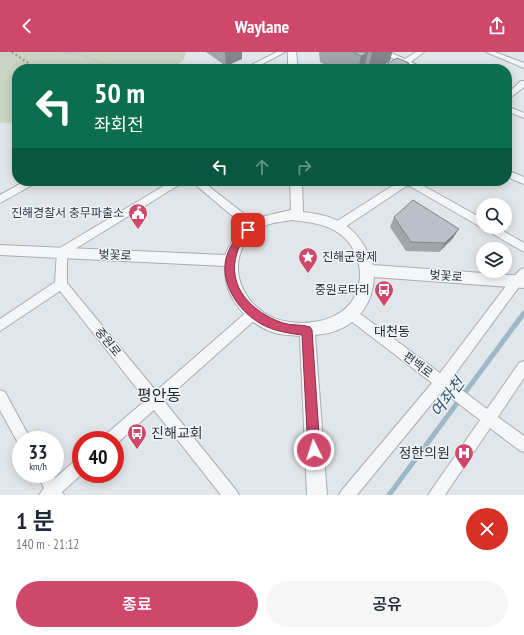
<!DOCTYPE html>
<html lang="ko">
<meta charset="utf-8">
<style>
:root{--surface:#fff;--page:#f6f6f7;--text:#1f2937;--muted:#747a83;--accent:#ce486c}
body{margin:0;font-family:"PT Sans Narrow","Noto Sans KR",sans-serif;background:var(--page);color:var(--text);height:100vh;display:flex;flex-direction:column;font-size:15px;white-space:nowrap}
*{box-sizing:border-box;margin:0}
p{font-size:13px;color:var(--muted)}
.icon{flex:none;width:22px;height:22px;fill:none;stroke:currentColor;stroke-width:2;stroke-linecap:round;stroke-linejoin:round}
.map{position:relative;height:443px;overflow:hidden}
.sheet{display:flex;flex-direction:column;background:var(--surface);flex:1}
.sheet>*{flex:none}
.top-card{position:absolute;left:12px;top:12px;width:500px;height:122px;border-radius:16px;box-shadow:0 2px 10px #0003;background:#0b6e4f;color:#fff;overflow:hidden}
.buttons{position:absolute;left:476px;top:146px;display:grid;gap:8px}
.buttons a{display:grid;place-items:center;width:36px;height:36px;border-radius:50%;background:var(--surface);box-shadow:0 2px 10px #0003;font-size:20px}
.speed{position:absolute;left:12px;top:379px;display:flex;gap:8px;font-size:20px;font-weight:700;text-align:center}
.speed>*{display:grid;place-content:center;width:52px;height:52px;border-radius:50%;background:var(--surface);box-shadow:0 2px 10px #0003;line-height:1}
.speed small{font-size:10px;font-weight:400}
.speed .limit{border:6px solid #d22;background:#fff;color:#111}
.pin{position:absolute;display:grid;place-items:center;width:34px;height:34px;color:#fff;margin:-17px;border-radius:8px;box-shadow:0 2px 6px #0006}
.me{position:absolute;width:44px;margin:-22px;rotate:356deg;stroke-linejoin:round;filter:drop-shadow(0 0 3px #0008)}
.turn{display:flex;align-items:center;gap:14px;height:84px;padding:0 16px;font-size:18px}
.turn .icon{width:52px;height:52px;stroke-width:2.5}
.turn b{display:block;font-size:28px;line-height:34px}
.lanes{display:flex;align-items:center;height:38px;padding:0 16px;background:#0003;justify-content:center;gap:20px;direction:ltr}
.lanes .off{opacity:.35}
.round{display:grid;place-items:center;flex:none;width:42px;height:42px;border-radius:21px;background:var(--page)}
.summary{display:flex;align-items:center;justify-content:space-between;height:68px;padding:0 16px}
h1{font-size:24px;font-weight:600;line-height:30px}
.action{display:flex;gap:8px;margin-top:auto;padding:8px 16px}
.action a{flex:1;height:46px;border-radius:24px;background:var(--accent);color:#fff;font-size:16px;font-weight:600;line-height:46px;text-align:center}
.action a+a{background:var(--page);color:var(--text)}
header{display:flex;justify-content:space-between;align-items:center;height:52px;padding:0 16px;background:var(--accent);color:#fff;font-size:18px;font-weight:600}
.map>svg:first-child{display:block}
</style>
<header><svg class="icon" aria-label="back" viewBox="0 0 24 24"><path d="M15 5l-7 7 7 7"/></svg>Waylane<svg class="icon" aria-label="share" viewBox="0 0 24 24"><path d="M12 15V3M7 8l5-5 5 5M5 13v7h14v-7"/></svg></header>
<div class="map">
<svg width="524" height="443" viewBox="0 0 524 443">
<rect width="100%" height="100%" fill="#e1e6ea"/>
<path fill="#c9d4c3" d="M0,0H186L184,7L173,17H17V70L0,71Z"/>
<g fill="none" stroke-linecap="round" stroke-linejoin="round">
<path stroke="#9db8c9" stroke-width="5" d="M389,443L524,261"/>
<defs>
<path id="minor" d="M277,0H285L253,17H243Z
M380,0H389L405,7L416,0H424L411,10L425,17H415L406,13L400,17H391L400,10Z
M486,0H495L524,11V16Z
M521,29H524V35L507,48V42Z
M507,54L524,61V66L507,59Z
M507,118L524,125V132L507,125Z
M25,129H38L36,131L0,151V143Z
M172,129H184L182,131L67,202V231L156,339L249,258L253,257L257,258L259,262L257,266L164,349L236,438L239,443H221L154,358L115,393V388H103L105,383L146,348L60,239L0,279V267L55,230L57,200L58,197Z
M191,129H202L257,172L258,175L257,178H249Z
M400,129H415L483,167V175H496L524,191V200L408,133L342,177H334L333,174L334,171Z
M524,216V228L450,329L487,357L519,311L524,309V326L498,365L524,384V400L519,398L490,376L445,443H428L480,368L442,339L357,443H339L342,438L432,331L347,266L345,262L347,258L351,257L355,258L440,321L512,226L520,218Z
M0,338L5,340L31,388H21V394L19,393L0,358Z
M81,406L82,422L62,440L64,443H39L44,436L37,422H52L55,426L76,408Z"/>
<path id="tertiary" d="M288,0H296L298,17H288Z
M290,129H302L303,160C341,164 360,177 373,213L524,224V236L374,225C373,248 361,268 340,277C332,281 323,282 315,283L327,443H307L300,284C292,283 283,283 275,281C247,272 223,245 225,214L0,203V193L225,203C241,168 255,166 291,158ZM291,168C308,170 325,171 340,182C365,201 368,241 341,260C319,275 280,275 259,257C230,233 230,192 265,174C272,170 283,170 291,168Z"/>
</defs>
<use href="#minor" stroke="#a6adb4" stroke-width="2"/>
<use href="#tertiary" stroke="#a6adb4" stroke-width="2"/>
<path stroke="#bfc4c9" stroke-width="2" stroke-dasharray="2 2" stroke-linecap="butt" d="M64,0L66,2L75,1L111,14L110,17"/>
<use href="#minor" fill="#f4f6f8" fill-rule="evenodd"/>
<use href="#tertiary" fill="#f4f6f8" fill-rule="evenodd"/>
<path stroke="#7b8793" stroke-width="2" stroke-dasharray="1.5 3" stroke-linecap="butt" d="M12,0L37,17"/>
</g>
<path fill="#9fa5ab" d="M206,0H242V7L226,14Z
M319,0H392L390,9L377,17H333L320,10Z
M394,165L453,186L439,200L406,199L390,175Z"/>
<path fill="#82868b" d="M225,0H242V7L226,14Z
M368,0L364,17H358L361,4Z
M372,0H392L390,9L377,17H368Z
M409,11L407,17H400Z
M459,177L453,186L439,200L445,191Z"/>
<path fill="#b9c0c7" stroke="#82868b" d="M353,0H368L361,4Z
M397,6L409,11L400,17H379Z
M413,148L459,177L445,191L411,190L394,165Z"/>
<path fill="#ce486c" stroke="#862f46" d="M248,175L252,178C248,186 239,191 237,201C226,235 253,261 283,271C292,274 302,272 310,275L312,278L320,398L318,402L314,404L310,402L308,398L302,283C286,281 268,278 255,268C233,253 216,222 230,196C234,188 240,178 248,175Z"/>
<defs>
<symbol id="civic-pin" viewBox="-11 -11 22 30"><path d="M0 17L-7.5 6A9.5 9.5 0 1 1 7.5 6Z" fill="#ce486c" stroke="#f1f4f7"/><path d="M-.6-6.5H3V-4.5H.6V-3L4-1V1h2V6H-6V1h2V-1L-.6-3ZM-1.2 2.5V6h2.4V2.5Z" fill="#fff"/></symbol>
<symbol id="sight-pin" viewBox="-11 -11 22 30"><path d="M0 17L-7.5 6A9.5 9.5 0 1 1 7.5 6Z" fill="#ce486c" stroke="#f1f4f7"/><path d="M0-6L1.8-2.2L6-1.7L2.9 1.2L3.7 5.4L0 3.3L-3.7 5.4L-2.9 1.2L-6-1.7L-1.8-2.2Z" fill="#fff"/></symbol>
<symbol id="bus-pin" viewBox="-11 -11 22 30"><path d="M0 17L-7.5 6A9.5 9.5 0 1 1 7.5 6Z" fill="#ce486c" stroke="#f1f4f7"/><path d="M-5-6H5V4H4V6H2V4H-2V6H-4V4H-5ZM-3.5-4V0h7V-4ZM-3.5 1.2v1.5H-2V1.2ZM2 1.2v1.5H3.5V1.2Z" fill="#fff"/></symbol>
<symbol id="hospital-pin" viewBox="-11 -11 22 30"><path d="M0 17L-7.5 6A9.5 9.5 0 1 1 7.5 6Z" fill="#ce486c" stroke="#f1f4f7"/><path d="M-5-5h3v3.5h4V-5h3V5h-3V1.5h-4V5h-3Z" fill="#fff"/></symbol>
</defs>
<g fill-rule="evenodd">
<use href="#civic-pin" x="127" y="150" width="22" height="30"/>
<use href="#sight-pin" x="297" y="194" width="22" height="30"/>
<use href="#bus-pin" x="373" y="227" width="22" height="30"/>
<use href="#bus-pin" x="126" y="370" width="22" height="30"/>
<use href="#hospital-pin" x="453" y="390" width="22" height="30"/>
</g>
<g text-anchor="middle" stroke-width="3" stroke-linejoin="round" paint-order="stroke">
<g font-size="12" fill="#2a3542" stroke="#f1f4f7" text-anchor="end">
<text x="124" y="165">진해경찰서 충무파출소</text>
<text x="322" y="209" text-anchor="start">진해군항제</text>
<text x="370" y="242">중원로타리</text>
</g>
<g font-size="12" fill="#2a3542" stroke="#f1f4f7">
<text transform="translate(115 203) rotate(3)" y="4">벚꽃로</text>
<text transform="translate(446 224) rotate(4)" y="4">벚꽃로</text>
<text transform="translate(108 290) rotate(51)" y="4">중원로</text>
<text transform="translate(418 313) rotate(37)" y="4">편백로</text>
</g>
<g font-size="13" fill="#1c2632" stroke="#f1f4f7">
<text x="392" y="284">대천동</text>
</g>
<g font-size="14" fill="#2a3542" stroke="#f1f4f7" text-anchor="start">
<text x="151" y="386">진해교회</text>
<text x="450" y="406" text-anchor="end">정한의원</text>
</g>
<g font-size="16" fill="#1c2632" stroke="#f1f4f7">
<text x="159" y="349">평안동</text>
</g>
<g font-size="16" font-style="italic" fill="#345975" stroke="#f1f4f7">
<text transform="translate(447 345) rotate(-53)" y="6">여좌천</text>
</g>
</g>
</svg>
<div class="buttons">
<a><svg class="icon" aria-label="search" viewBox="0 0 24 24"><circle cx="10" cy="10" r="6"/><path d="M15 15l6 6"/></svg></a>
<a><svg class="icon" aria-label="layers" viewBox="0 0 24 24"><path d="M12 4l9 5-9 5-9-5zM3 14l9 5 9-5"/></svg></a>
</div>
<div class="speed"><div>33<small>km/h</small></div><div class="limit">40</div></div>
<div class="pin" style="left:248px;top:178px;background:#d93025"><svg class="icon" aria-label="arrive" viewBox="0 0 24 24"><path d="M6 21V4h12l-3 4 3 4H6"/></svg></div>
<svg class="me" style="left:314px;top:398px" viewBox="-20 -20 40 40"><circle r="17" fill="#ce486c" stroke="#fff" stroke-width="3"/><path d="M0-11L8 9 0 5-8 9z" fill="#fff"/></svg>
<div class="top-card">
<div class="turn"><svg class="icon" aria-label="left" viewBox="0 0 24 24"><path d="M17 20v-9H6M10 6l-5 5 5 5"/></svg><div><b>50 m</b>좌회전</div></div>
<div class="lanes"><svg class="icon" aria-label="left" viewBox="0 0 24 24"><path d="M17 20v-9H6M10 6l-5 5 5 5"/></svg><svg class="icon off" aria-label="ahead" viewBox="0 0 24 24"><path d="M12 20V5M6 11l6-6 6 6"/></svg><svg class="icon off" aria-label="right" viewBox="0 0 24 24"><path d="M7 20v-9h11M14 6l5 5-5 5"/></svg></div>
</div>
</div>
<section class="sheet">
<div class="summary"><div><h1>1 분</h1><p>140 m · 21:12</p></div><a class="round" style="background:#d93025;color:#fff"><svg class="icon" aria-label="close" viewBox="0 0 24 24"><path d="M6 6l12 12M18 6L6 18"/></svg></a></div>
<div class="action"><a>종료</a><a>공유</a></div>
</section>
